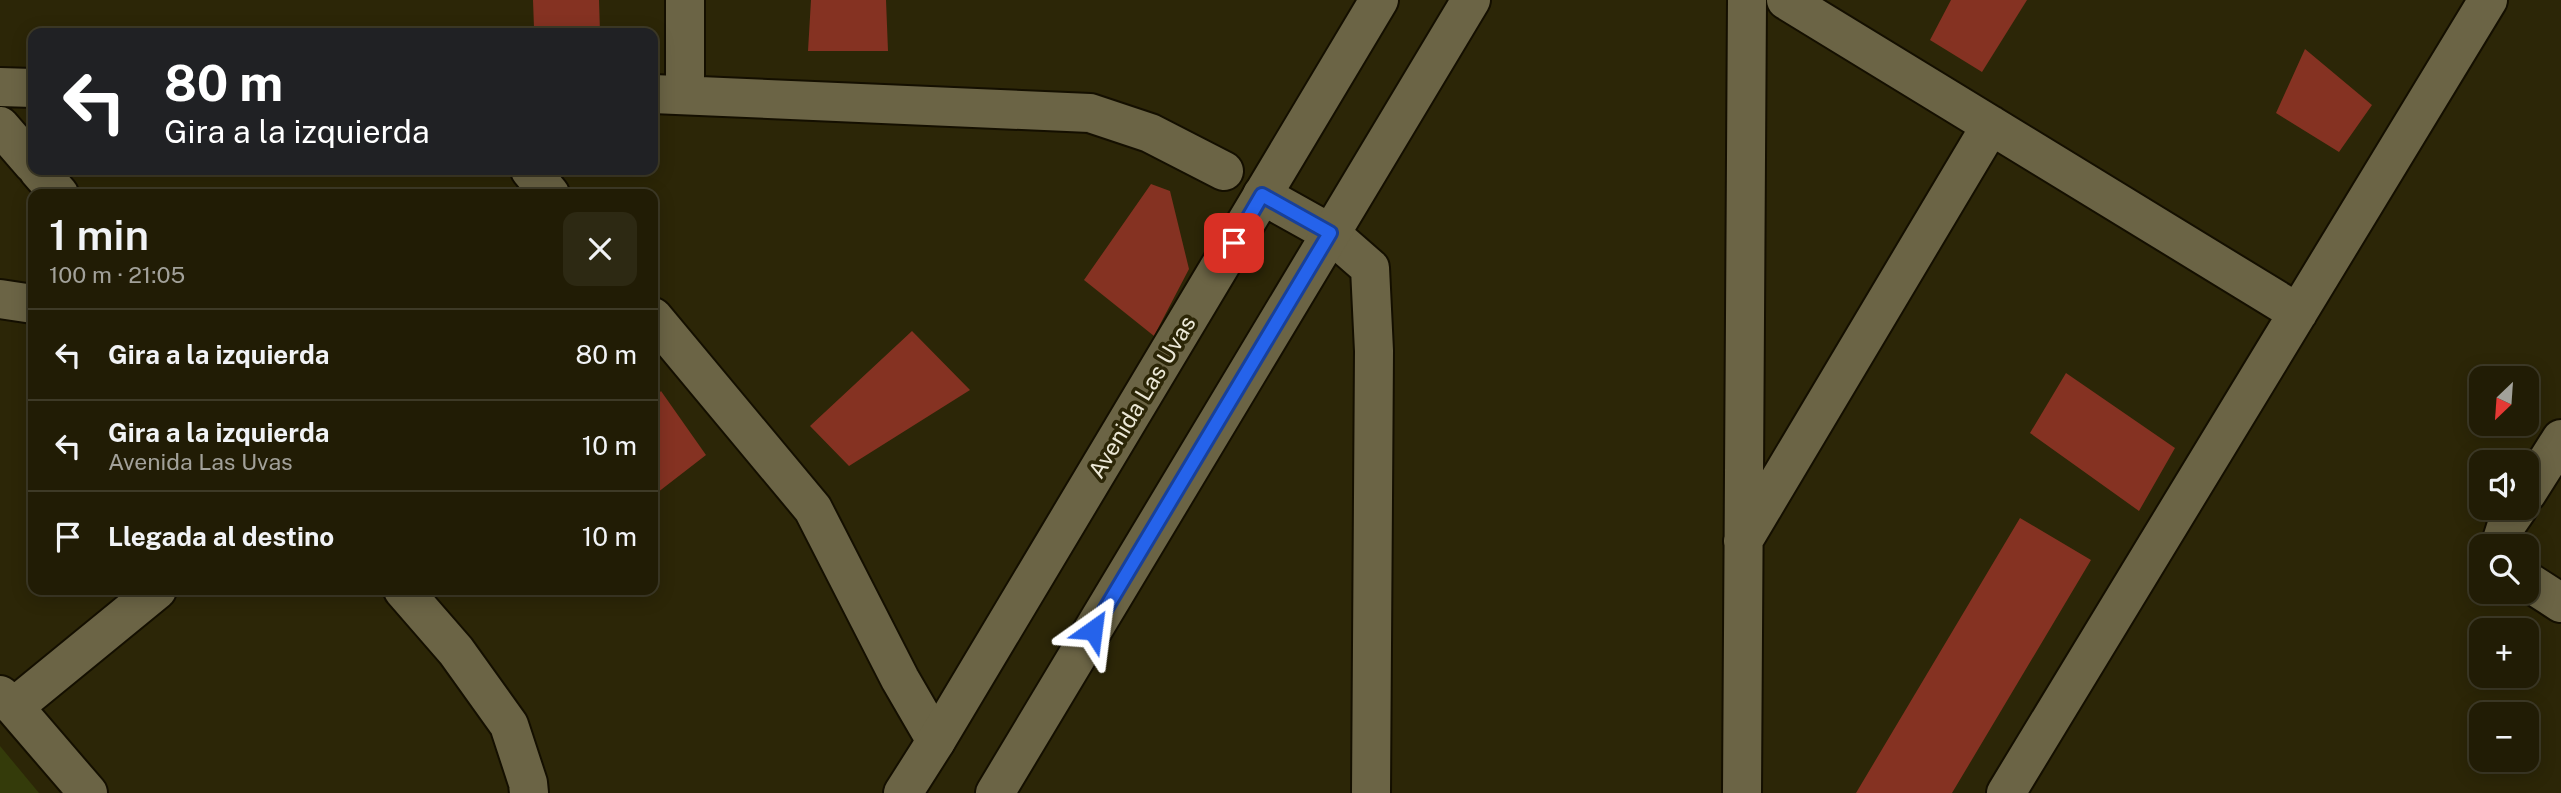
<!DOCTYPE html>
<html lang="es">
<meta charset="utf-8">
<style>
:root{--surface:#211c05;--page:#2d2913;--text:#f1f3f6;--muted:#a2a19a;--line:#3e3a27}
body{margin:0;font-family:"Public Sans",sans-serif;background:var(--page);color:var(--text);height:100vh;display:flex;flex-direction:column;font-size:26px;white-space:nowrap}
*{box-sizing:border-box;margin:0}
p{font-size:23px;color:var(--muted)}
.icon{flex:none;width:38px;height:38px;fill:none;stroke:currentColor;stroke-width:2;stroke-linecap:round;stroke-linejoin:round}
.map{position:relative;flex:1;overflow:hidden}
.panel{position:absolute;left:28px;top:189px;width:630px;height:406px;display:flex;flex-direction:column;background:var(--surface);border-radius:14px;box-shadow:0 4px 18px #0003,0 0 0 2px var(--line)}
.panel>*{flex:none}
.banner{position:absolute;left:28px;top:28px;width:630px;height:147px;border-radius:14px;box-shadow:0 4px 18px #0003,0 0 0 2px var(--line);background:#202124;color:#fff;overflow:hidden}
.needle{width:46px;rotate:205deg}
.controls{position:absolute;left:2469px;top:366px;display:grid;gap:14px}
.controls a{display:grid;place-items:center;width:70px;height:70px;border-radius:14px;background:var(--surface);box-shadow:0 4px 18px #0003,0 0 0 2px var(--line);font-size:35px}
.pin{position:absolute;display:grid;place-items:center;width:60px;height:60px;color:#fff;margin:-30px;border-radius:14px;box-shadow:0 4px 10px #0006}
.me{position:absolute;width:77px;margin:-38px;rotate:31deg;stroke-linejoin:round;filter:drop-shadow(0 0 5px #0008)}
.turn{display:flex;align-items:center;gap:24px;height:147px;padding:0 21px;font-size:32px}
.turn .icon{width:91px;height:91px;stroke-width:2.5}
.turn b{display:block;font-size:49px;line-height:60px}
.round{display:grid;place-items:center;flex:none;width:74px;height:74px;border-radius:14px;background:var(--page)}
.summary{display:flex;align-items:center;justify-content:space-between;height:119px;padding:0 21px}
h1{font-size:42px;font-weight:600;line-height:52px}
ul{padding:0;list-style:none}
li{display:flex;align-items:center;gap:21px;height:91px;padding:0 21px;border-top:2px solid var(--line)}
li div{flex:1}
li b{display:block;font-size:26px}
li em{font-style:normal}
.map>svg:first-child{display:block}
</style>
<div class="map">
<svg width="2561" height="793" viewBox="0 0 2561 793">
<rect width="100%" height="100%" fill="#2c2607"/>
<path fill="#343b0a" d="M0,746L39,793H0Z"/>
<path fill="#853222" d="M533,0H599L600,33L534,28Z
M811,0H886L888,51H808Z
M1951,0H2027L1982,72L1930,40Z
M2305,49L2372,105L2339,152L2276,113Z
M1151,184L1170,191L1189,269L1154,336L1084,280Z
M912,331L970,390L849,466L810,426Z
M2066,373L2175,448L2139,511L2030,433Z
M661,391L706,455L653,496V400Z
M2020,518L2091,560L1952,793H1856Z"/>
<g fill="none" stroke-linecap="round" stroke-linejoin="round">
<defs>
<path id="minor" d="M685,0V94
M1786,0L2298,313
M0,87L33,88
M653,94L1090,113L1150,133L1224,171
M0,126L33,164
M38,170L59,194
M530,170L550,194
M1262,195L1330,233L1370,268L1374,351L1371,793
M0,299L33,304
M653,317L813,509L900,679L936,741
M2527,493L2561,439
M1743,541L1991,125
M2500,546L2507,524L2518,508
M2527,581L2561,603
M403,590L456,651L509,725L528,783L529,793
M0,695L14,707L88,793
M14,707L157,590
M1742,793L1747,0
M2006,793L2488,0"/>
<path id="tertiary" d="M903,793L936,741L1379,0
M995,793L1471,0"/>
</defs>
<use href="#minor" stroke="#140f00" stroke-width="42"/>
<use href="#tertiary" stroke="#140f00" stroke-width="42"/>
<use href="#minor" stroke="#6b6445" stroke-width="38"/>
<use href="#tertiary" stroke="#6b6445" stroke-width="38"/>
</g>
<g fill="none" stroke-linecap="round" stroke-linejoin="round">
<defs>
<path id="route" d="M1093,630L1330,233L1262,195L1234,243"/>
</defs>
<use href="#route" stroke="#184099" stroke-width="18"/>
<use href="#route" stroke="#2563eb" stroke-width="12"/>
</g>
<g text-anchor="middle" stroke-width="7" stroke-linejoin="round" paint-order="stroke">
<g font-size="23" fill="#ece8d7" stroke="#2c2607">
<text transform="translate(1142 397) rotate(-59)" y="8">Avenida Las Uvas</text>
</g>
</g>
</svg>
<div class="controls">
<a><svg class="needle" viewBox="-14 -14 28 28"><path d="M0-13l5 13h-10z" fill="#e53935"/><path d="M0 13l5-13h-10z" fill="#a2a19a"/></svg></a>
<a><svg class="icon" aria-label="sound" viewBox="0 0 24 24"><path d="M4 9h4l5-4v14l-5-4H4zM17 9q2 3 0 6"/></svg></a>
<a><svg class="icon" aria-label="search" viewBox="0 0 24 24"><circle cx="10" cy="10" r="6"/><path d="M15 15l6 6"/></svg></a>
<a>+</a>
<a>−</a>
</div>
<div class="pin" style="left:1234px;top:243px;background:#d93025"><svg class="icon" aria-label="arrive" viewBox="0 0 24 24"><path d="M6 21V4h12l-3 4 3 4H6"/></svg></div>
<svg class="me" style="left:1093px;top:630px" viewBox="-20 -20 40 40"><path d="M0-17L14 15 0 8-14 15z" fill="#2563eb" stroke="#fff" stroke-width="4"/></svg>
<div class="banner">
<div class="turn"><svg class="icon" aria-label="left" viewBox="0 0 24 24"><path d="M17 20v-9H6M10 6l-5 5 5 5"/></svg><div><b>80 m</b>Gira a la izquierda</div></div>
</div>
<section class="panel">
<div class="summary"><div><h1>1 min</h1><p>100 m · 21:05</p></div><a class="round"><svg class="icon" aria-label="close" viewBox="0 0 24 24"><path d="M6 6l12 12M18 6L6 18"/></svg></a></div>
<ul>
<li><svg class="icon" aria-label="left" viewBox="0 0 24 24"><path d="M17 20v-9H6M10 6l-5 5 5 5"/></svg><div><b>Gira a la izquierda</b></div><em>80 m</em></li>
<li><svg class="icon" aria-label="left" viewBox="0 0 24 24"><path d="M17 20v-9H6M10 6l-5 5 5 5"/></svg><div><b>Gira a la izquierda</b><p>Avenida Las Uvas</p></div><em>10 m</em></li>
<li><svg class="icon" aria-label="arrive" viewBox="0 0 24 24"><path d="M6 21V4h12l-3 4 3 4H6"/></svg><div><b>Llegada al destino</b></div><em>10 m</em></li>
</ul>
</section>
</div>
